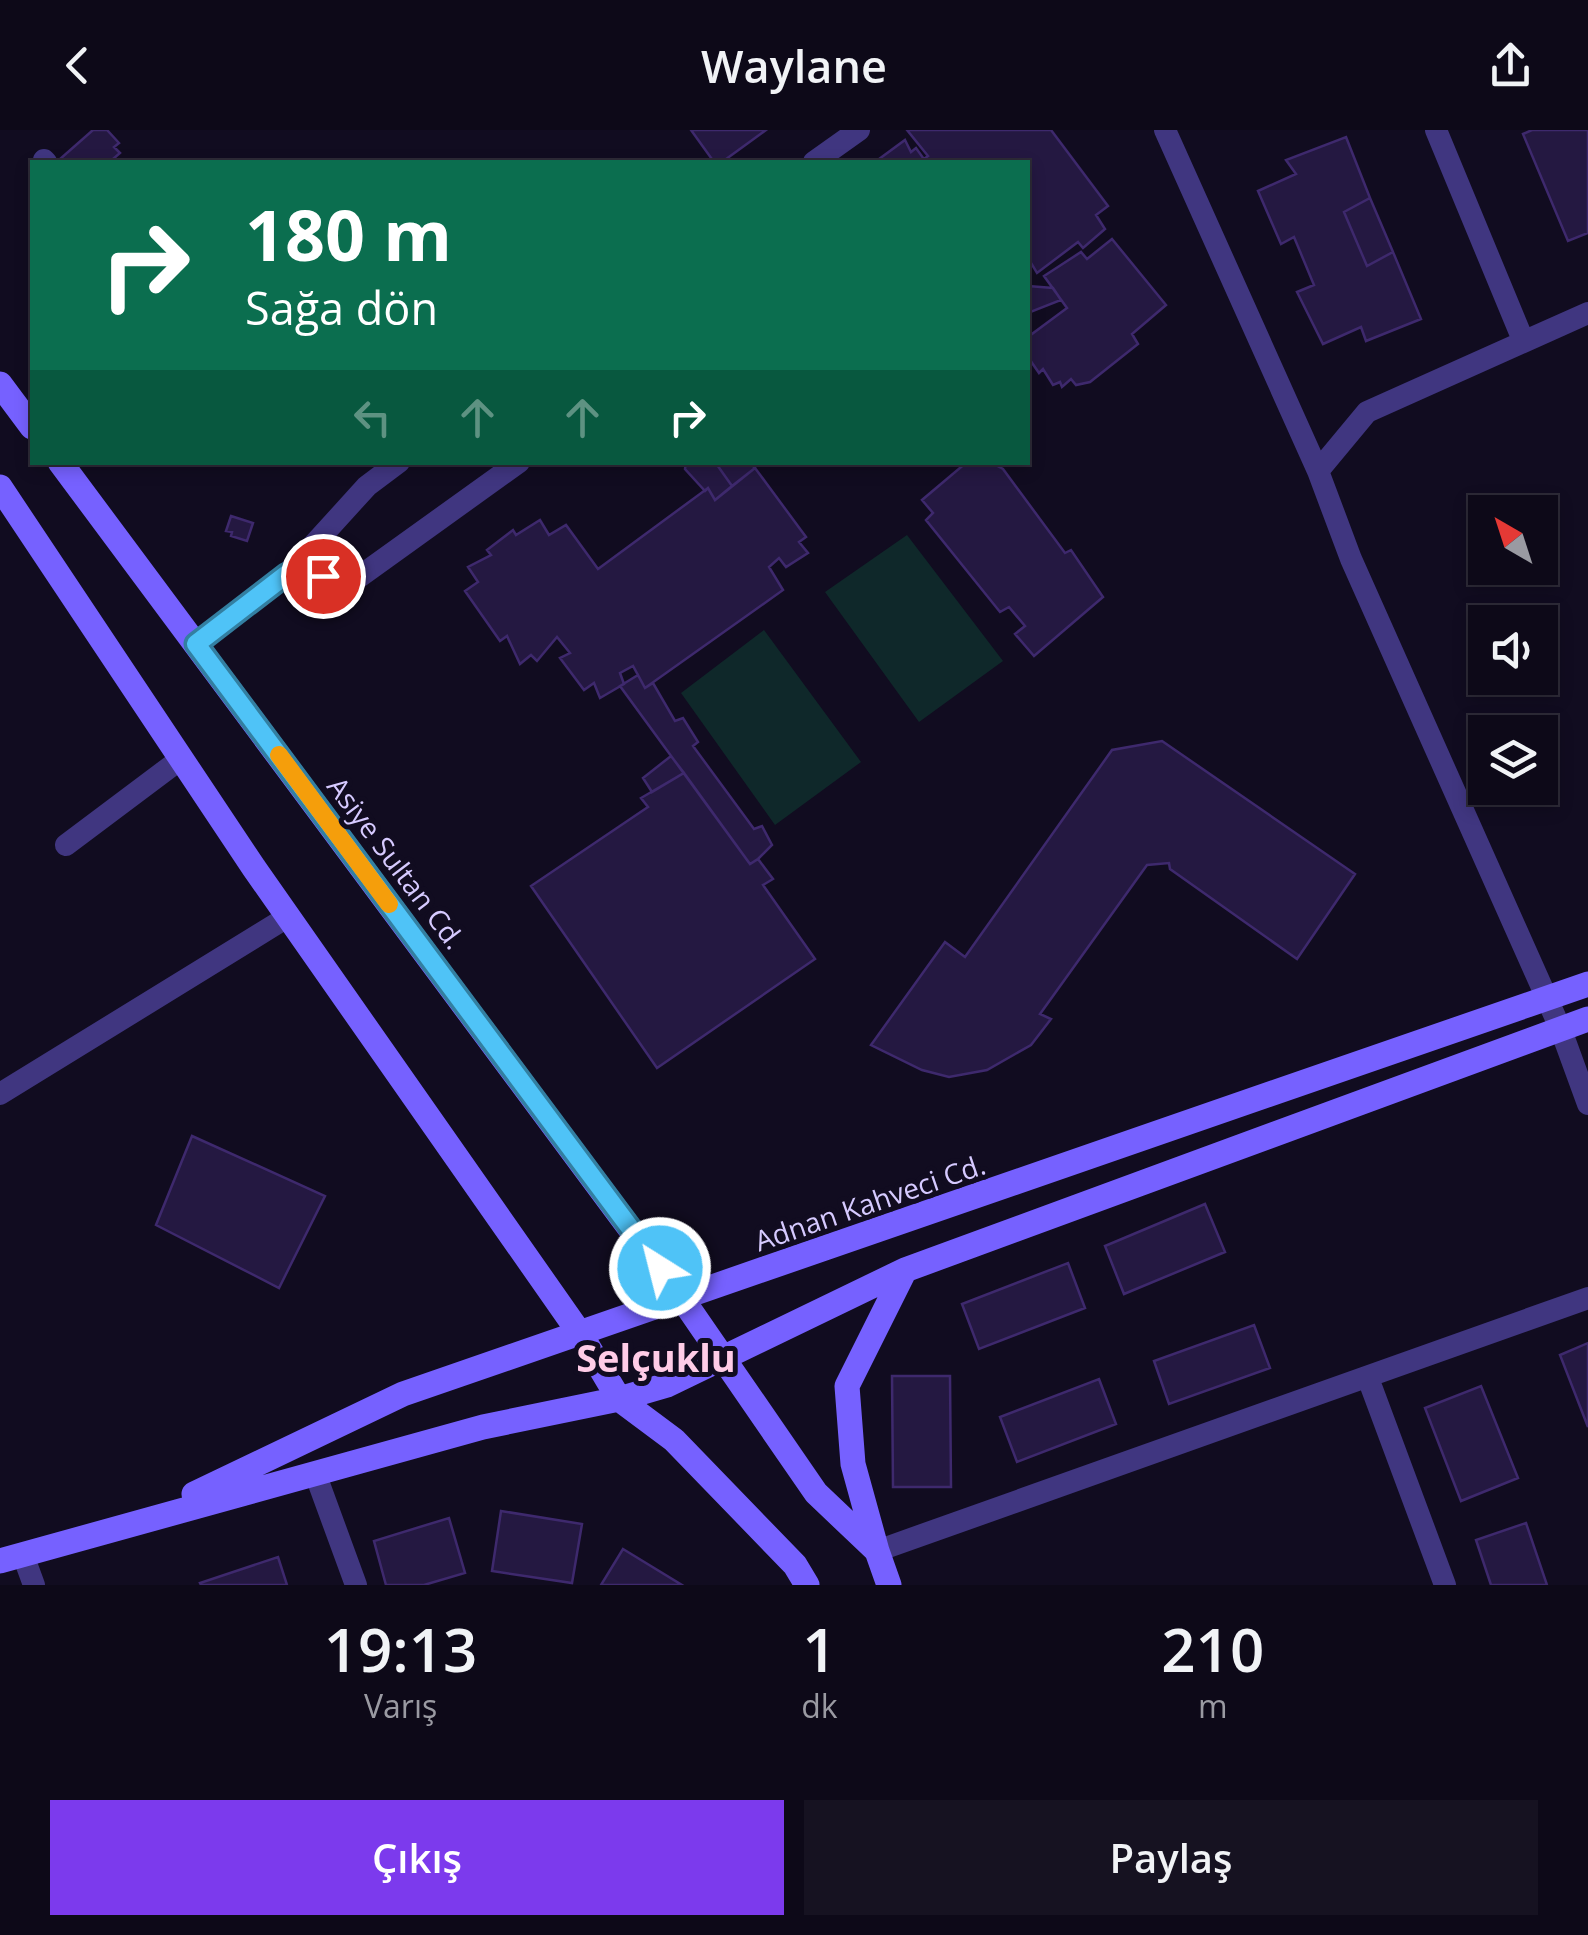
<!DOCTYPE html>
<html lang="tr">
<meta charset="utf-8">
<style>
:root{--surface:#0d0918;--page:#161221;--text:#f1f3f6;--muted:#9a9aa2;--line:#2d2a37;--accent:#7c3aed}
body{margin:0;font-family:"Open Sans",sans-serif;background:var(--page);color:var(--text);height:100vh;display:flex;flex-direction:column;font-size:38px;white-space:nowrap}
*{box-sizing:border-box;margin:0}
p{font-size:32px;color:var(--muted)}
.icon{flex:none;width:55px;height:55px;fill:none;stroke:currentColor;stroke-width:2;stroke-linecap:round;stroke-linejoin:round}
.map{position:relative;height:1455px;overflow:hidden}
.drawer{display:flex;flex-direction:column;background:var(--surface);flex:1}
.drawer>*{flex:none}
.top-card{position:absolute;left:30px;top:30px;width:1000px;height:305px;border-radius:0px;box-shadow:0 5px 15px #0003,0 0 0 2px var(--line);background:#0b6e4f;color:#fff;overflow:hidden}
.needle{width:65px;rotate:321deg}
.buttons{position:absolute;left:1468px;top:365px;display:grid;gap:20px}
.buttons a{display:grid;place-items:center;width:90px;height:90px;border-radius:0px;background:var(--surface);box-shadow:0 5px 15px #0003,0 0 0 2px var(--line);font-size:50px}
.pin{position:absolute;display:grid;place-items:center;width:85px;height:85px;color:#fff;margin:-42px;border:5px solid #fff;border-radius:50%;box-shadow:0 2px 10px #0007}
.me{position:absolute;width:110px;margin:-55px;rotate:324deg;stroke-linejoin:round;filter:drop-shadow(0 0 8px #0008)}
.turn{display:flex;align-items:center;gap:35px;height:210px;padding:0 50px;font-size:45px}
.turn .icon{width:130px;height:130px;stroke-width:2.5}
.turn b{display:block;font-size:70px;line-height:85px}
.lanes{display:flex;align-items:center;height:95px;padding:0 50px;background:#0003;justify-content:center;gap:50px;direction:ltr}
.lanes .off{opacity:.35}
.eta{display:flex;justify-content:space-evenly;align-items:center;height:170px;text-align:center}
.eta b{font-size:60px;font-weight:600;line-height:70px}
.cta{display:flex;gap:20px;margin-top:auto;padding:20px 50px}
.cta a{flex:1;height:115px;border-radius:0px;background:var(--accent);color:#fff;font-size:40px;font-weight:600;line-height:115px;text-align:center}
.cta a+a{background:var(--page);color:var(--text)}
header{display:flex;justify-content:space-between;align-items:center;height:130px;padding:0 50px;background:var(--surface);font-size:45px;font-weight:600}
.map>svg:first-child{display:block}
</style>
<header><svg class="icon" aria-label="back" viewBox="0 0 24 24"><path d="M15 5l-7 7 7 7"/></svg>Waylane<svg class="icon" aria-label="share" viewBox="0 0 24 24"><path d="M12 15V3M7 8l5-5 5 5M5 13v7h14v-7"/></svg></header>
<div class="map">
<svg width="1588" height="1455" viewBox="0 0 1588 1455">
<rect width="100%" height="100%" fill="#110c20"/>
<path fill="#0f282a" d="M907,405L1003,531L919,592L825,462Z
M764,500L861,632L775,695L681,563Z"/>
<path fill="#241841" stroke="#3e296d" stroke-width="2.5" d="M93,0H107L119,13L114,17L120,23L113,29L117,32H63L60,29Z
M691,0H766L722,32H714Z
M907,0H1051L1108,76L1096,85L1105,99L1083,118L1078,112L1037,143L1028,128V32H926L924,29L928,26Z
M1532,0H1588V103L1568,111L1523,4Z
M1346,7L1370,68L1344,82L1367,136L1393,122L1421,189L1366,211L1361,197L1323,214L1297,162L1314,155L1294,107L1281,114L1258,61L1296,44L1286,30Z
M905,10L911,22L916,18L926,32H875Z
M1370,68L1393,122L1367,136L1344,82Z
M1112,109L1166,175L1132,204L1138,214L1090,252L1076,255L1071,249L1062,257L1060,252L1053,255L1043,239L1039,243L1028,227V207L1067,178L1044,146L1081,122L1087,129Z
M1028,156L1053,158L1061,170L1028,183Z
M686,332H715L732,356L715,370L708,358L705,361L685,339Z
M715,332H753L751,334L755,338L732,356Z
M967,332H990L1003,339L1065,423L1071,420L1103,467L1034,526L1015,504L1025,496L1009,477L1000,482L926,390L933,383L922,370Z
M755,338L806,407L799,412L808,423L786,437L779,428L769,437L783,460L645,558L633,536L620,543L624,554L600,568L594,553L584,560L560,528L570,523L557,507L537,531L531,525L520,534L507,506L500,511L465,461L478,452L468,437L491,425L487,420L513,400L516,405L540,390L549,405L566,395L598,439L708,358L715,370Z
M231,386L253,393L247,411L231,406L232,402L226,401Z
M638,545L645,558L653,553L675,591L683,588L698,612L693,616L754,699L762,696L772,715L758,729L750,734L620,556Z
M1162,611L1355,744L1297,829L1170,739L1169,733L1147,735L1040,884L1051,889L1031,915L987,940L949,947L922,940L871,915L945,812L965,827L1112,620Z
M671,626L684,643L652,662L643,648Z
M684,643L750,734L758,729L773,749L763,755L815,829L657,938L531,756L648,677L641,668Z
M192,1006L325,1066L279,1158L156,1095Z
M1205,1074L1225,1122L1124,1164L1105,1116Z
M1068,1133L1085,1178L979,1219L962,1174Z
M1254,1195L1270,1238L1169,1274L1154,1231Z
M1588,1213V1297L1560,1225Z
M892,1246H950L951,1357H893Z
M1099,1249L1116,1294L1017,1332L1000,1287Z
M1481,1256L1518,1348L1461,1371L1425,1278Z
M501,1381L582,1394L572,1453L492,1441Z
M449,1388L465,1443L424,1455H386L374,1411Z
M1526,1393L1547,1455H1491L1476,1410Z
M623,1419L682,1455H601Z
M278,1427L287,1455H201L200,1453Z"/>
<g fill="none" stroke-linecap="round" stroke-linejoin="round">
<path stroke="#403680" stroke-width="22" d="M1165,0L1318,341
M1436,0L1523,210
M44,30L46,32
M814,32L859,0
M1588,183L1367,282L1318,341L1351,429L1561,900L1588,974
M287,444L359,447L519,332
M196,513L287,444L367,356L399,332
M66,715L182,628
M0,964L289,786
M1368,1248L1445,1455
M315,1343L356,1455
M877,1421L1588,1168
M23,1425L34,1455"/>
<path stroke="#7661ff" stroke-width="25" d="M0,254L32,297
M60,332L683,1170L816,1363L877,1421L889,1455
M0,357L254,738L581,1205L619,1269L674,1310L795,1435L807,1455
M194,1364L403,1264L1588,854
M877,1421L853,1334L847,1256L905,1140
M0,1431L483,1297L619,1269L667,1255L905,1140L1588,889"/>
</g>
<g fill="none" stroke-linecap="round" stroke-linejoin="round">
<defs>
<path id="route" d="M323,446L287,444L196,514L660,1138"/>
</defs>
<use href="#route" stroke="#337fa1" stroke-width="25"/>
<use href="#route" stroke="#4fc3f7" stroke-width="18"/>
<path stroke="#f59e0b" stroke-width="18" d="M279,625L389,774"/>
</g>
<g text-anchor="middle" stroke-width="10" stroke-linejoin="round" paint-order="stroke">
<g font-size="28" fill="#d6caff" stroke="#110c20">
<text transform="translate(396 733) rotate(53)" y="10">Asiye Sultan Cd.</text>
<text transform="translate(870 1073) rotate(-19)" y="10">Adnan Kahveci Cd.</text>
</g>
<g font-size="38" font-weight="bold" fill="#ffcce7" stroke="#110c20">
<text x="656" y="1242">Selçuklu</text>
</g>
</g>
</svg>
<div class="buttons">
<a><svg class="needle" viewBox="-14 -14 28 28"><path d="M0-13l5 13h-10z" fill="#e53935"/><path d="M0 13l5-13h-10z" fill="#9a9aa2"/></svg></a>
<a><svg class="icon" aria-label="sound" viewBox="0 0 24 24"><path d="M4 9h4l5-4v14l-5-4H4zM17 9q2 3 0 6"/></svg></a>
<a><svg class="icon" aria-label="layers" viewBox="0 0 24 24"><path d="M12 4l9 5-9 5-9-5zM3 14l9 5 9-5"/></svg></a>
</div>
<div class="pin" style="left:323px;top:446px;background:#d93025"><svg class="icon" aria-label="arrive" viewBox="0 0 24 24"><path d="M6 21V4h12l-3 4 3 4H6"/></svg></div>
<svg class="me" style="left:660px;top:1138px" viewBox="-20 -20 40 40"><circle r="17" fill="#4fc3f7" stroke="#fff" stroke-width="3"/><path d="M0-11L8 9 0 5-8 9z" fill="#fff"/></svg>
<div class="top-card">
<div class="turn"><svg class="icon" aria-label="right" viewBox="0 0 24 24"><path d="M7 20v-9h11M14 6l5 5-5 5"/></svg><div><b>180 m</b>Sağa dön</div></div>
<div class="lanes"><svg class="icon off" aria-label="left" viewBox="0 0 24 24"><path d="M17 20v-9H6M10 6l-5 5 5 5"/></svg><svg class="icon off" aria-label="ahead" viewBox="0 0 24 24"><path d="M12 20V5M6 11l6-6 6 6"/></svg><svg class="icon off" aria-label="ahead" viewBox="0 0 24 24"><path d="M12 20V5M6 11l6-6 6 6"/></svg><svg class="icon" aria-label="right" viewBox="0 0 24 24"><path d="M7 20v-9h11M14 6l5 5-5 5"/></svg></div>
</div>
</div>
<section class="drawer">
<div class="eta">
<div><b>19:13</b><p>Varış</p></div>
<div><b>1</b><p>dk</p></div>
<div><b>210</b><p>m</p></div>
</div>
<div class="cta"><a>Çıkış</a><a>Paylaş</a></div>
</section>
